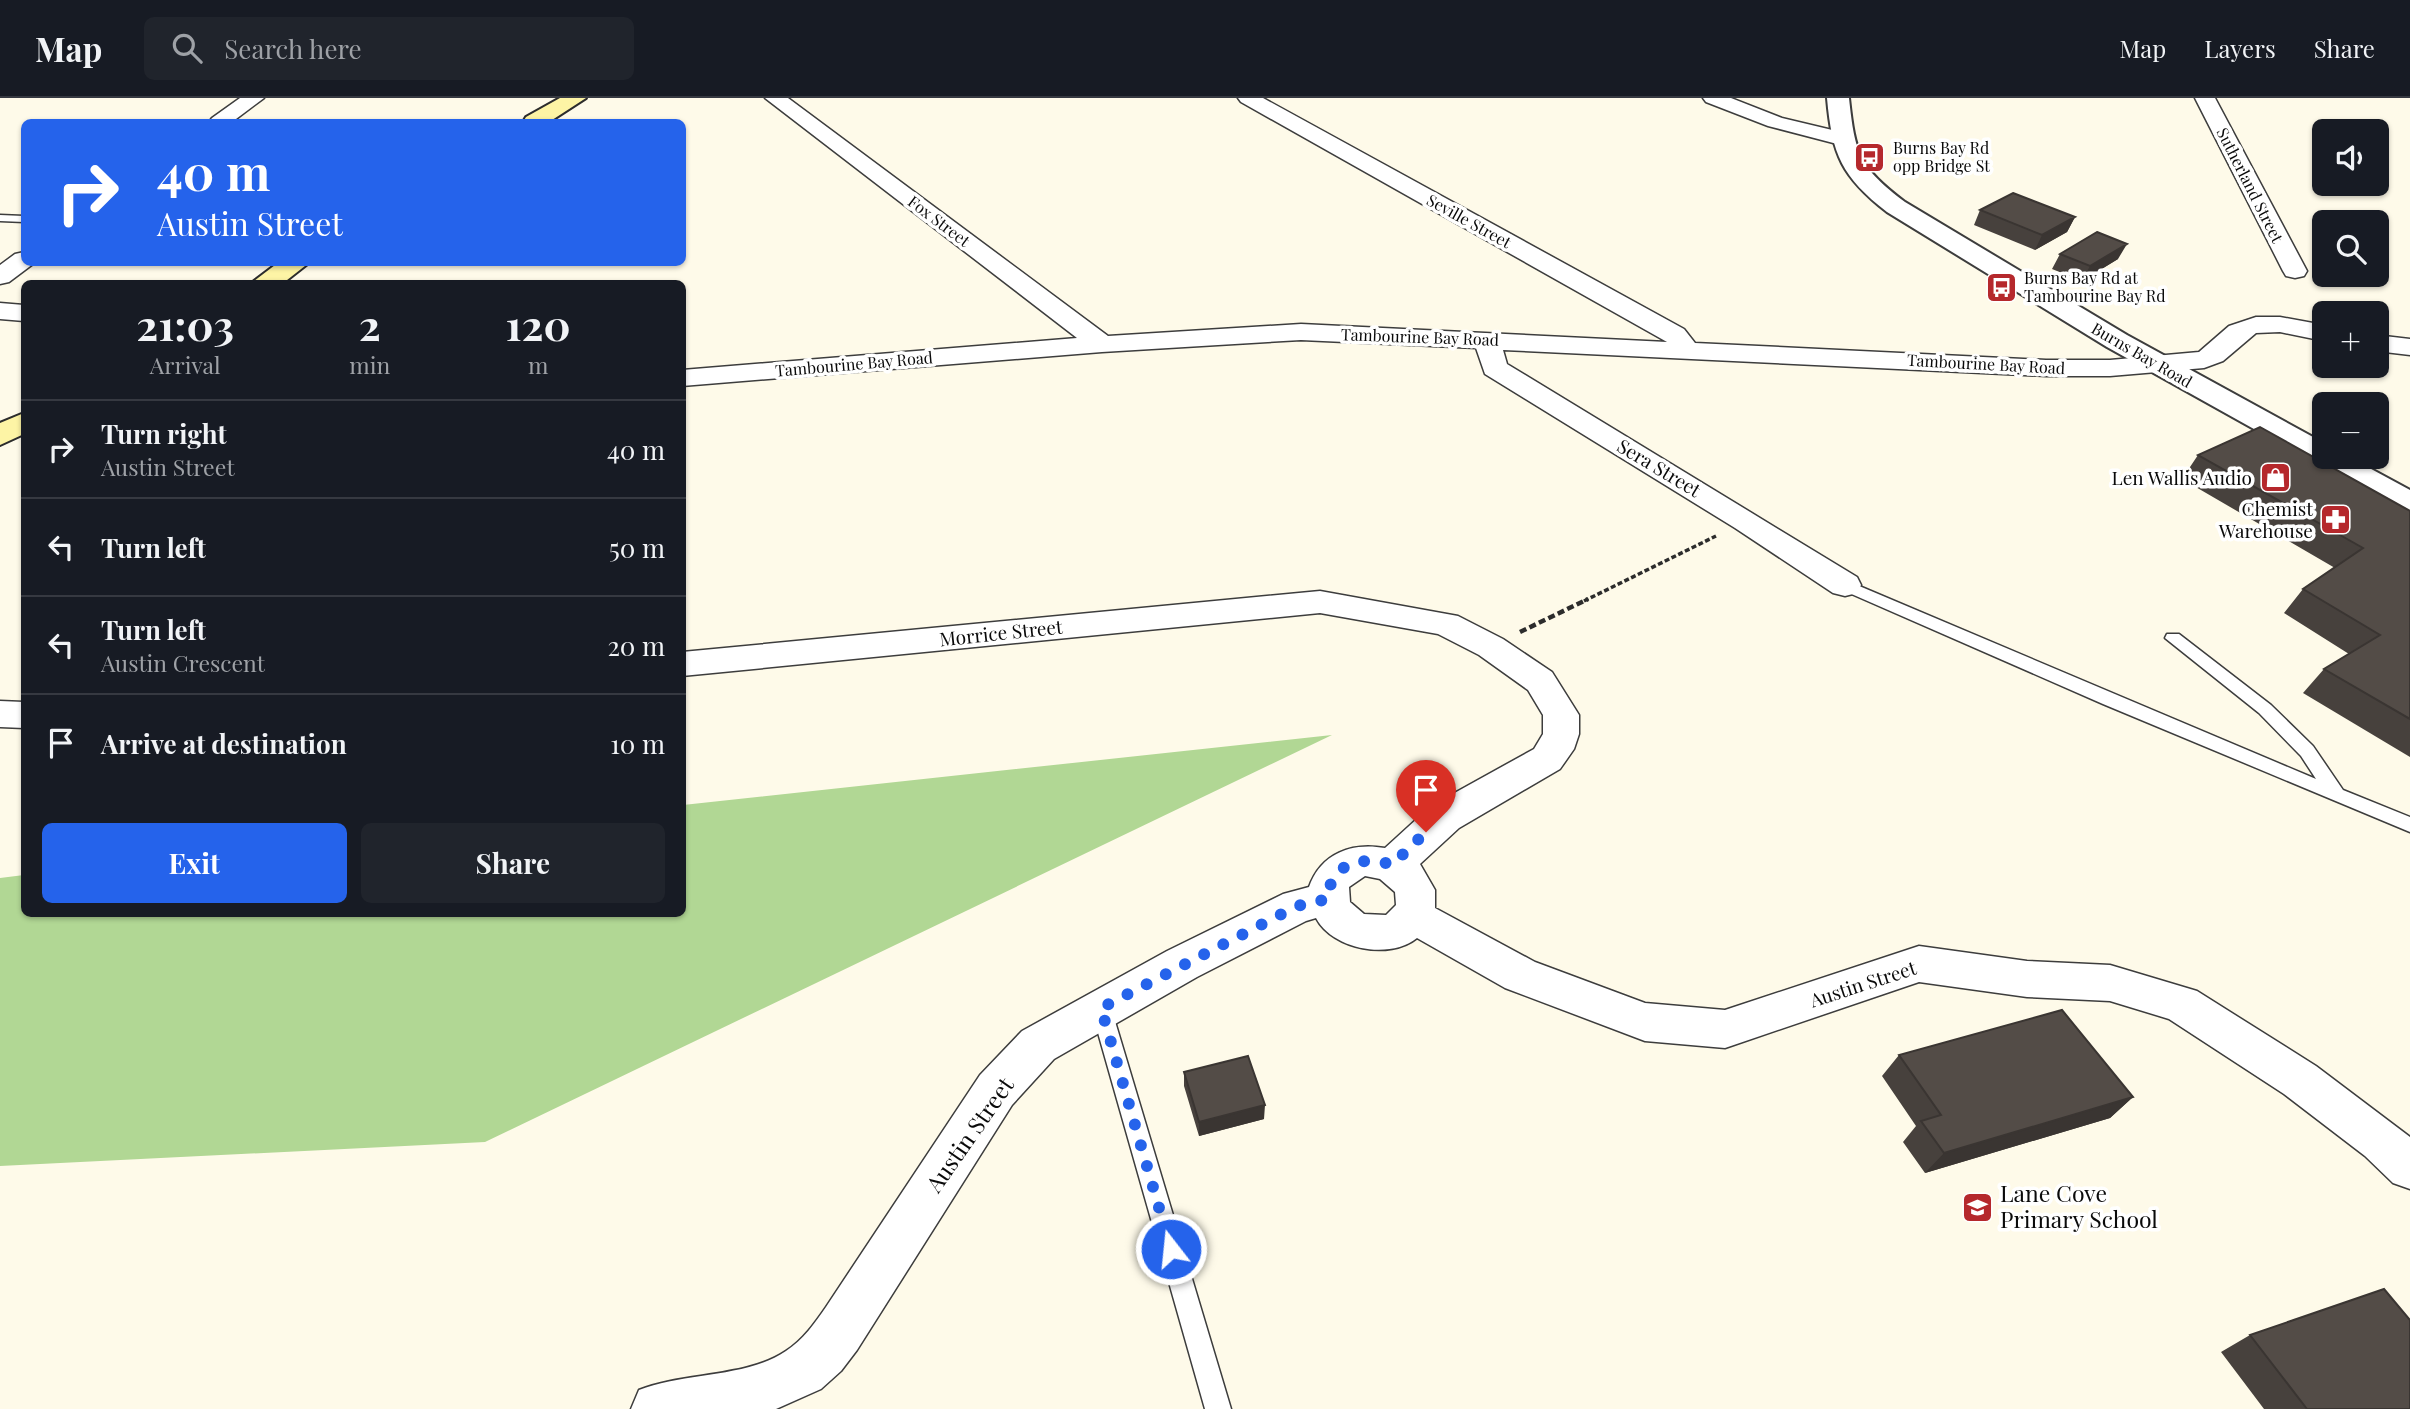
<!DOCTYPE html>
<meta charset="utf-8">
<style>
:root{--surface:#171b24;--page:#20242c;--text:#f1f3f6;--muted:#9ea1a6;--line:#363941;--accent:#2563eb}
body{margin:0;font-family:"Playfair Display",serif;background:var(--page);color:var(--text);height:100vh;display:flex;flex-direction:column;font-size:26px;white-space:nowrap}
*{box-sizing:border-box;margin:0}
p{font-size:23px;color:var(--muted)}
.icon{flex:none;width:38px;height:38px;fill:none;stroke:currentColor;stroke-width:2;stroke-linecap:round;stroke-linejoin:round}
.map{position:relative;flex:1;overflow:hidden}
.side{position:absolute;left:21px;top:182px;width:665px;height:637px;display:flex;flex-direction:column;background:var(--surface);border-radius:10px;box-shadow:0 2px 5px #0004}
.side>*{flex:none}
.banner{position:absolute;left:21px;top:21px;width:665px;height:147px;border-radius:10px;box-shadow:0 2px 5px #0004;background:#2563eb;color:#fff;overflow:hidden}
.buttons{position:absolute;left:2312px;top:21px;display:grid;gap:14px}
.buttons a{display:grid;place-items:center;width:77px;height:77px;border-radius:10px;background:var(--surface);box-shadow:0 2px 5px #0004;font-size:35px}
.pin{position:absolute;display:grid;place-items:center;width:60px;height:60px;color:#fff;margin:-72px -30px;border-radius:50% 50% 50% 0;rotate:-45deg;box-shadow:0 0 7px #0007}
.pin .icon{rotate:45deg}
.me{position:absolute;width:77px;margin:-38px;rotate:344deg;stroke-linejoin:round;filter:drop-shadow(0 0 5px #0008)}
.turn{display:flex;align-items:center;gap:24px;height:147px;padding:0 21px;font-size:32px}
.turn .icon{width:91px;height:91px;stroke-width:2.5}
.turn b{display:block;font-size:49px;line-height:60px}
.eta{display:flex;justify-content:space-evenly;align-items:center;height:119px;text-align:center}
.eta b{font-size:42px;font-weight:700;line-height:49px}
.action{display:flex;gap:14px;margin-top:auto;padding:14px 21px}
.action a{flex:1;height:80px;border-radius:10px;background:var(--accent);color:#fff;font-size:28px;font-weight:700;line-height:80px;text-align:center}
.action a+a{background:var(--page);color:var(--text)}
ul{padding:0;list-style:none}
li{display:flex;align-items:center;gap:21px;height:98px;padding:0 21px;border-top:2px solid var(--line)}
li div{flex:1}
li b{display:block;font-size:26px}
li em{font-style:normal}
header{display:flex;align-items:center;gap:42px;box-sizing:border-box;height:98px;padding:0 35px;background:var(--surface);border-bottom:2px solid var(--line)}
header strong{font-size:33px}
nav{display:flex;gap:38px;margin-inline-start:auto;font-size:24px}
.search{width:490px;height:63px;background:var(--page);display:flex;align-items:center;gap:18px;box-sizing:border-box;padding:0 24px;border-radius:10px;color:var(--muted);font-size:26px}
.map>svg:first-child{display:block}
</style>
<header>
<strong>Map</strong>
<div class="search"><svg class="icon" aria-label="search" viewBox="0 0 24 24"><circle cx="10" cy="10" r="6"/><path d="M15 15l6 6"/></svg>Search here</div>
<nav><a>Map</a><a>Layers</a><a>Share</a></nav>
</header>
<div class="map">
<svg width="2410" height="1311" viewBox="0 0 2410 1311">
<rect width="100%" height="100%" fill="#fefae9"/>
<path fill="#b1d794" d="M1332,637L485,1044L0,1068V780L24,777V816H682L683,707Z"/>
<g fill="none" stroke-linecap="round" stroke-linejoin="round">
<defs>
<path id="service" d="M0,117L24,118V124L0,123Z
M1845,482L2316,681L2301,658L2259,615L2165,540L2167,536H2179L2271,607L2313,648L2343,692L2410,719V734L2103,606L1840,491L1837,487Z
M1101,901L1108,904L1111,910L1231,1311H1205L1091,910L1094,904Z"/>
<path id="minor" d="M240,0H264L232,24H209L212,20Z
M765,0H788L1108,238L1301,226L1667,244L1241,4L1238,0H1263L1684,231L1695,245L2046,262H2110L2199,254L2229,228L2256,219H2280L2324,227V243L2280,234L2256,235L2223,263L2204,270L2110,278H2046L1503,252L1507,266L1857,479L1861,487L1857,495L1845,498L1833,495L1735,430L1485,276L1476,250L1301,242L1102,254L682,288V272L1077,240Z
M1703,0H1731L1782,20L1849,36L1852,41L1849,46L1841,47L1768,28L1706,4Z
M2195,0H2215L2307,173L2304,178L2295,180L2286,178L2283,173Z
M24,154V164L33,166L9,184L0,186V167L15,156Z
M0,205L24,207V223L0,221Z
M2376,237L2410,241V257L2376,253Z
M1320,493L1458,518L1503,541L1552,574L1579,617V636L1574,651L1560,671L1459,730L1420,766L1435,792V810L1535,864L1645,905L1725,912L1919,848L2027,863L2110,867L2197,893L2316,968L2410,1039V1091L2393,1085L2365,1058L2284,996L2169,921L2110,903L2027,899L1919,884L1725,950L1645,943L1505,890L1417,840C1390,862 1333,852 1316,820L1306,823L1197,879L1054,961L1012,1007L857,1252L841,1273L821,1291L776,1311H631L639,1292C684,1274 746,1280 786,1253C803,1242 815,1225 826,1209L980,977L1022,933L1167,853L1283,796L1309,789C1321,755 1352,744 1385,750L1431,708L1534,651L1543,636V617L1528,592L1479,557L1438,536L1320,515L682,578V554ZM1365,778L1380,781L1395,794L1396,807L1386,817L1364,816L1350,804L1349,789Z
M0,603L24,604V630L0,629Z"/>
<path id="tertiary" d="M1827,0H1849C1855,56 1859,69 1905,104L2127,237L2324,345V359H2349L2410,392V415L2399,412L2107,249L1887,114C1842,79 1832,57 1827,0Z"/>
<path id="secondary" d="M560,0H586L549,24H523L526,19Z
M279,164H310L282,186H250Z
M24,315V336L0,347V325Z"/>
</defs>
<use href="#service" stroke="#3d3d3d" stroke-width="3"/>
<use href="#minor" stroke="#3d3d3d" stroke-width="3"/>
<use href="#tertiary" stroke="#3d3d3d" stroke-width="4"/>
<use href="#secondary" stroke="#2c2c2c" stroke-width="4"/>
<path stroke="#2c2c2c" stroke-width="3.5" stroke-dasharray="5 2.5" stroke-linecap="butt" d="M1584,503L1716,438"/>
<path stroke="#2c2c2c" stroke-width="4.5" stroke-dasharray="7 3.5" stroke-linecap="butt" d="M1520,534L1588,501"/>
<use href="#service" fill="#fff" fill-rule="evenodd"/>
<use href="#minor" fill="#fff" fill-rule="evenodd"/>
<use href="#tertiary" fill="#fff" fill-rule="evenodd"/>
<use href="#secondary" fill="#fdf4a5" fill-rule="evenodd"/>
</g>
<path fill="#47413d" d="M1980,112L2075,119L2067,134L2035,152L1974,127Z
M2060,156L2118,161L2082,183L2052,171Z
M2198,357L2410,413V659L2303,595L2324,571L2349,556L2284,515L2303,491L2335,470L2182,381Z
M1899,957L2133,999L2110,1020L1925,1075L1903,1044L1916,1028L1882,978Z
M1184,974L1264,1021L1199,1038L1184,988Z
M2250,1237L2410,1311H2264L2221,1254Z"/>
<path fill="#3a3532" d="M2075,119L2067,134L2035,152L2042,137Z
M2127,146L2118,161L2082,183L2090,168Z
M2133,999L2110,1020L1925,1075L1944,1055Z
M1265,1007L1264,1021L1199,1038V1024Z"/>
<path fill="#534c47" stroke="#3a3532" stroke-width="2" d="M2013,95L2075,119L2042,137L1980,112Z
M2097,134L2127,146L2090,168L2060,156Z
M2260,329L2410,413V621L2324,571L2380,537L2303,491L2363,450L2198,357Z
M2062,912L2133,999L1944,1055L1921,1023L1941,1017L1899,957Z
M1248,958L1265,1007L1199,1024L1184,974Z
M2384,1191L2410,1222V1311H2307L2250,1237Z"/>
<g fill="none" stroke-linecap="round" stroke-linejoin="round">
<path stroke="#2563eb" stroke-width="12" stroke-dasharray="0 21.6" d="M1171,1151L1101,910L1297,808L1328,801C1329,765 1363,757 1392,767L1426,734"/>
</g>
<defs>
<symbol id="bus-square" viewBox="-11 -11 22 22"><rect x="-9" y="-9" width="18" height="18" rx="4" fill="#b5282c" stroke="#fff"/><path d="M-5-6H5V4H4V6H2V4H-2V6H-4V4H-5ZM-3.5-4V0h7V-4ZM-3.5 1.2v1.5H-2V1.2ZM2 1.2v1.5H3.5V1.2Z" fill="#fff"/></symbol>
<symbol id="shop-square" viewBox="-11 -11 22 22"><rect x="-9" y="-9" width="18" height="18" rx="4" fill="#b5282c" stroke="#fff"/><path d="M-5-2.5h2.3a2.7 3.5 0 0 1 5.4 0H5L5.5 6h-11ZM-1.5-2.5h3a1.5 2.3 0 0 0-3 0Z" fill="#fff"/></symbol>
<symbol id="pharmacy-square" viewBox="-11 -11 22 22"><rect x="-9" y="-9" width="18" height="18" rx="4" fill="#b5282c" stroke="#fff"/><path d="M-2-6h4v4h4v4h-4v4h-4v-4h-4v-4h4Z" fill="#fff"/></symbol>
<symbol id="school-square" viewBox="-11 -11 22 22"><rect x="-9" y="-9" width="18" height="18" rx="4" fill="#b5282c" stroke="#fff"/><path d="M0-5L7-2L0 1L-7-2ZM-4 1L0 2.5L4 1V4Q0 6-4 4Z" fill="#fff"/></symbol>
</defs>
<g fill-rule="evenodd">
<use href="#bus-square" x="1852" y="42" width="35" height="35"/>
<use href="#bus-square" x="1984" y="172" width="35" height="35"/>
<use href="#shop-square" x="2258" y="362" width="35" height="35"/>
<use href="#pharmacy-square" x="2318" y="404" width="35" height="35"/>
<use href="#school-square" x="1960" y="1092" width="35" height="35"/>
</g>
<g text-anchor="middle" stroke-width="7" stroke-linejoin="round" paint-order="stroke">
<g font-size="16" fill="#0a0a0a" stroke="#fff" text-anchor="start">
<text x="1893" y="56">Burns Bay Rd<tspan x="1893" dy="18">opp Bridge St</tspan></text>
<text x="2024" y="186">Burns Bay Rd at<tspan x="2024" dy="18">Tambourine Bay Rd</tspan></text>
</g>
<g font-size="16" fill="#0a0a0a" stroke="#fff">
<text transform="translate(2250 87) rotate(63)" y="6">Sutherland Street</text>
<text transform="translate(939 123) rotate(37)" y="6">Fox Street</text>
<text transform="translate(1469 123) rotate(29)" y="6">Seville Street</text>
<text transform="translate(1420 239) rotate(2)" y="6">Tambourine Bay Road</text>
<text transform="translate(2142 257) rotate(30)" y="6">Burns Bay Road</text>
<text transform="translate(854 266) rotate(-5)" y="6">Tambourine Bay Road</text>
<text transform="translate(1986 266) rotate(3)" y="6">Tambourine Bay Road</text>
</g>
<g font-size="19" fill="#0a0a0a" stroke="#fff">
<text transform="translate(1659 370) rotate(31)" y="7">Sera Street</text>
<text transform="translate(1001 535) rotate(-6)" y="7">Morrice Street</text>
<text transform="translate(1863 886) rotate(-18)" y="7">Austin Street</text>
</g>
<g font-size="19" fill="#0a0a0a" stroke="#fff" text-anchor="end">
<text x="2252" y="387">Len Wallis Audio</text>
<text x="2313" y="418">Chemist<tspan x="2313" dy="22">Warehouse</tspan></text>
</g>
<g font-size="23" fill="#0a0a0a" stroke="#fff">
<text transform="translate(970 1037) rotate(-55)" y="8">Austin Street</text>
</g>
<g font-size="23" fill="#0a0a0a" stroke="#fff" text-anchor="start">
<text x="2000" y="1104">Lane Cove<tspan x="2000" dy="26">Primary School</tspan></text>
</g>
</g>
</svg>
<div class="buttons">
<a><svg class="icon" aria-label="sound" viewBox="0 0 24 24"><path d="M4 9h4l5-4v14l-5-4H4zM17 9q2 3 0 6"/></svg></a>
<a><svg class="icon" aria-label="search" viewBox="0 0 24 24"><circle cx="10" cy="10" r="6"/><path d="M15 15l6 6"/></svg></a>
<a>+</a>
<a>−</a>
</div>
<div class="pin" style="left:1426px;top:734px;background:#d93025"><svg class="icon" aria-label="arrive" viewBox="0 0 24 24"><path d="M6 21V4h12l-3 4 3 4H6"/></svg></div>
<svg class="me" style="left:1171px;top:1151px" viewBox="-20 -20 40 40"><circle r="17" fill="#2563eb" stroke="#fff" stroke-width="3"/><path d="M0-11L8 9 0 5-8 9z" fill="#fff"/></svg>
<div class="banner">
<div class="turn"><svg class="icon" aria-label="right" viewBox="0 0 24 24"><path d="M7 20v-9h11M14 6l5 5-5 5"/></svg><div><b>40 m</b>Austin Street</div></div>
</div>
<section class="side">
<div class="eta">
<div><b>21:03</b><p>Arrival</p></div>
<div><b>2</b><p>min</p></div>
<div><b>120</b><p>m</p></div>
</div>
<ul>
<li><svg class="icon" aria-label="right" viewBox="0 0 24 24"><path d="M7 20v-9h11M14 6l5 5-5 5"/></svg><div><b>Turn right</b><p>Austin Street</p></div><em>40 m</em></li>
<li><svg class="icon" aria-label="left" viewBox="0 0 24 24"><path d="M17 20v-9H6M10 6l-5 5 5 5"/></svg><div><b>Turn left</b></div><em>50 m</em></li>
<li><svg class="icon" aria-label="left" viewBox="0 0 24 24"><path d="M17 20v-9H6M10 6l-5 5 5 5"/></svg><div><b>Turn left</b><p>Austin Crescent</p></div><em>20 m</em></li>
<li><svg class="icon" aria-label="arrive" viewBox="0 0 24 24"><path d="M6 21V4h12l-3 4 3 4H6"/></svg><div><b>Arrive at destination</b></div><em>10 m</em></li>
</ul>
<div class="action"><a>Exit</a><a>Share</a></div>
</section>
</div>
